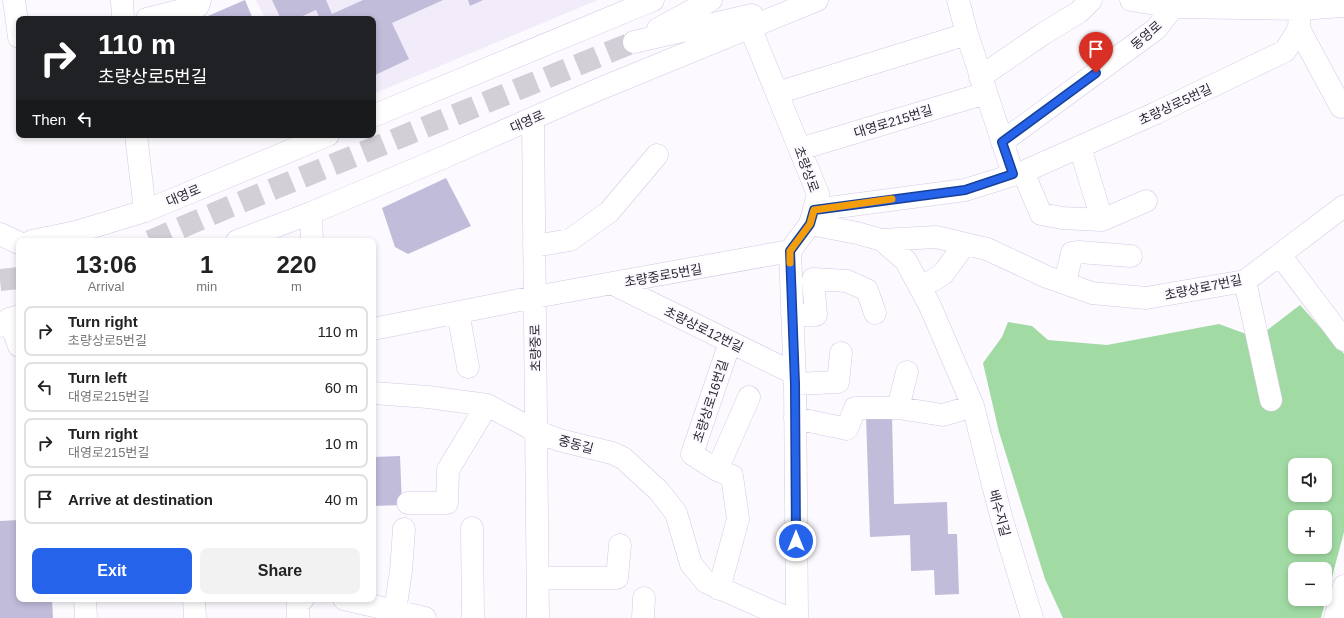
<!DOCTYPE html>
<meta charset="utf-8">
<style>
:root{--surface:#fff;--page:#f2f2f2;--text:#222;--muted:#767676;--line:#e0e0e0;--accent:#2563eb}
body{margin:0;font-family:Arial,"Noto Sans KR",sans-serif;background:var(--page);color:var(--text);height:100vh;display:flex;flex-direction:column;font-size:15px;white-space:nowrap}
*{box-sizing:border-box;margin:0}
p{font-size:13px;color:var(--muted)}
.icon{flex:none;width:22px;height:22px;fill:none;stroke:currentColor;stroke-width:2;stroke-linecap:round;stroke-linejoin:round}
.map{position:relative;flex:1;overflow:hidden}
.panel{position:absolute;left:16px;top:238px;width:360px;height:364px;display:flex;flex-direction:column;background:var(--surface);border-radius:8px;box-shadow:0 2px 6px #0003}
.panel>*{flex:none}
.banner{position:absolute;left:16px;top:16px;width:360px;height:122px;border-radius:8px;box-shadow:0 2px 6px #0003;background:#202124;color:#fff;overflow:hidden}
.fabs{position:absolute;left:1288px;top:458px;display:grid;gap:8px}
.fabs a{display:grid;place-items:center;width:44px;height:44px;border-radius:8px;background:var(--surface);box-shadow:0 2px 6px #0003;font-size:20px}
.pin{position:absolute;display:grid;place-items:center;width:34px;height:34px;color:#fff;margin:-41px -17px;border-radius:50% 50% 50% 0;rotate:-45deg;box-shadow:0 0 4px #0007}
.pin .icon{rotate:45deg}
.me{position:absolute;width:44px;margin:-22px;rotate:0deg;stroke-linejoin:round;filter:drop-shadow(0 0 3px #0008)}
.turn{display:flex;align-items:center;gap:14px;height:84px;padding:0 16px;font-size:18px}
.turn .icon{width:52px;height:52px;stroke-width:2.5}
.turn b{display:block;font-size:28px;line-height:34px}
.then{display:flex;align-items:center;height:38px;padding:0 16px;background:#0003;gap:8px;font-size:15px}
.eta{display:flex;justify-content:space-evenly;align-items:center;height:68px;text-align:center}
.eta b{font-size:24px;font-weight:700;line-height:28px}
.cta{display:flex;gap:8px;margin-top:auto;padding:8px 16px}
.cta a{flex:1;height:46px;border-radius:8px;background:var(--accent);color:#fff;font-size:16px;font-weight:700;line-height:46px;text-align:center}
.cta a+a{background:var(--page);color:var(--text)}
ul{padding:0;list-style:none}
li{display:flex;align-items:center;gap:12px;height:50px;margin:0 8px 6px;padding:0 8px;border:2px solid var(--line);border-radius:8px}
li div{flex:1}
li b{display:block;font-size:15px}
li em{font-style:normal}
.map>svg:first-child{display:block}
</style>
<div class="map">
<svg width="1344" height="618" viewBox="0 0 1344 618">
<rect width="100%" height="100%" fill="#fcf9ff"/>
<path fill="#f2ebfa" d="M256,0H598L373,94V19H265Z"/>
<path fill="#a1daa3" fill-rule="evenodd" d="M1300,305L1344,354V532L1321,618H1063L1045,579L999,432L983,363L1002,337L1008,322L1032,326L1048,340L1107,345L1219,324L1257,338ZM1295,465H1325V495H1295ZM1295,517H1325V547H1295ZM1295,569H1325V599H1295Z"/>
<path fill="#c0bcda" d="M245,0L253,19H201Z
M272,0H326L332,14L363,0H443L392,23L409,59L373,76V19H320L316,10L296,19H281Z
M468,0H483L470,6Z
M446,178L471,226L408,254L395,247L382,208Z
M892,415L894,504L947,502L948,534H957L959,594L935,595L934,570L911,571L910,535L870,537L866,416Z
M400,456L402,505L373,506V457Z
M19,520V599H52L53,618H0V521Z"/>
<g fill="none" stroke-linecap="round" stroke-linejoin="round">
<path stroke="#d2cfd6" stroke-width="22" stroke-dasharray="22 11" stroke-linecap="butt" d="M150,241L229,207L634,42
M0,280L19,278"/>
<defs>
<path id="minor" d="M14,0L19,37
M122,0L123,19
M958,0L967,34L1013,174
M1131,0L1173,7L1300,9L1344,6
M147,19L198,6L200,0
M750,27L818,194L810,224L790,251L795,384L797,618
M1299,29L1341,107
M980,77L1043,34L1079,12L1091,0
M777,93L967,34
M533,118L538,618
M136,135L145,211
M1002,142L1156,29L1173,7
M1080,147L1102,220
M800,149L986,93
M1023,172L1041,214L1062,218L1102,220L1146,201
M814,210L965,190L1023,172L1156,113L1285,51L1299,29L1300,9
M311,213L312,241
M810,224L857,233L882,240L936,237L987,249L1047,277L1092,293L1146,298L1245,281L1344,206
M882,240L906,261L930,306L973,406L1002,520L1032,618
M534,246L570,240L609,212L657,155
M1280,255L1344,340
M1245,281L1271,400
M1065,283L1072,253L1079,252L1131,256
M613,284L795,374
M920,288L943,274L965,244
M458,312L468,367
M792,314L816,315L813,279L847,281L867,290L875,313
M9,319L19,346
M373,329L535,297L790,251
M795,384L838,382L841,353
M373,393L428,397L487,405L536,431L559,440L612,453L623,458L659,491L676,513L691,564L706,582L787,618
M898,408L943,415L973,406
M795,418L847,429L855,408H898L907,372
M717,470L749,397
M408,503H447L448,470L487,405
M472,528L473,618
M538,578H617L620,545
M719,589L738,519L732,476L717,470L692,454L730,342
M85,599L86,618
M194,599L195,618
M344,599L425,618
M395,611L401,571L404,529
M298,618V601L303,599
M643,618L644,598
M1335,618L1344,586"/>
<path id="major" d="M658,29L711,0
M634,42L752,15
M373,116L653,0
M0,234L19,243
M32,241L76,232L145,211L328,135
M237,241L311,213L442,158L597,90L817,0
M0,326L9,319L19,316"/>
</defs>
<use href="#minor" stroke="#d5c8e4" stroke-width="23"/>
<use href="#major" stroke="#d5c8e4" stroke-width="23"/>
<use href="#minor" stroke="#fff" stroke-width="22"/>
<use href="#major" stroke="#fff" stroke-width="22"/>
</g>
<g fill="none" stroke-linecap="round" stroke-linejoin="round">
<defs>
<path id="route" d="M796,541L795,384L790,251L810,224L814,210L965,190L1013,174L1002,142L1096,73"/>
</defs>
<use href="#route" stroke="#184099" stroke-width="10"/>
<use href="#route" stroke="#2563eb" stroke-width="7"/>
<path stroke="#f59e0b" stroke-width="7" d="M790,263V251L810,224L814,210L892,199"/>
</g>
<g text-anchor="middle" stroke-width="4" stroke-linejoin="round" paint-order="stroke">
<g font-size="13" fill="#2c2732" stroke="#fcf9ff">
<text transform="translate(1146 35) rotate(-41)" y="5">동영로</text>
<text transform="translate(1175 104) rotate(-25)" y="5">초량상로5번길</text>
<text transform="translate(527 121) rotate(-24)" y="5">대영로</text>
<text transform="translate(893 121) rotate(-17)" y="5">대영로215번길</text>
<text transform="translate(807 169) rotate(70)" y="5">초량상로</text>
<text transform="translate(183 195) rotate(-23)" y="5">대영로</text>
<text transform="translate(663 275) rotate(-10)" y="5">초량중로5번길</text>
<text transform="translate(1203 287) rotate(-12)" y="5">초량상로7번길</text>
<text transform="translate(704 329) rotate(26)" y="5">초량상로12번길</text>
<text transform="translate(535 348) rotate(-91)" y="5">초량중로</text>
<text transform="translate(710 401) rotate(-72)" y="5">초량상로16번길</text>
<text transform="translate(576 444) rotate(15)" y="5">중동길</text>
<text transform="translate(1000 513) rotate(75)" y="5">배수지길</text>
</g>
</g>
</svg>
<div class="fabs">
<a><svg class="icon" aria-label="sound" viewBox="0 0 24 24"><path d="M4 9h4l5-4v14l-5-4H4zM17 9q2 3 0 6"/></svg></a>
<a>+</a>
<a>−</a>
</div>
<div class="pin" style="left:1096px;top:73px;background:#d93025"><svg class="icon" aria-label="arrive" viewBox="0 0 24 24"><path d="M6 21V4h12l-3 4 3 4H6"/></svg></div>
<svg class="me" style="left:796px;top:541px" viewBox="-20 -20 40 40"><circle r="17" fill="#2563eb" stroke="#fff" stroke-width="3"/><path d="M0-11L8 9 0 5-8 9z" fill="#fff"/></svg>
<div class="banner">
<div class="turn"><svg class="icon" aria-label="right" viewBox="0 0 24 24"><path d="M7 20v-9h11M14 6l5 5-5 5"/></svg><div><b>110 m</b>초량상로5번길</div></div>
<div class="then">Then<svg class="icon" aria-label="left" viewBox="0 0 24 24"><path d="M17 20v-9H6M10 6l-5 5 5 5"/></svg></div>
</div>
<section class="panel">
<div class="eta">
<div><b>13:06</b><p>Arrival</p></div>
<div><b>1</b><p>min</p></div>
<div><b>220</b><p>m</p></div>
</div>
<ul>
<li><svg class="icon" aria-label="right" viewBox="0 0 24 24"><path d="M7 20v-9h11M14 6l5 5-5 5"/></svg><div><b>Turn right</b><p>초량상로5번길</p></div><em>110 m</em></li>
<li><svg class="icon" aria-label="left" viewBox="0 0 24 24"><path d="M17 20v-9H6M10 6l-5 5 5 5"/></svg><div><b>Turn left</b><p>대영로215번길</p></div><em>60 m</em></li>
<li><svg class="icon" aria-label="right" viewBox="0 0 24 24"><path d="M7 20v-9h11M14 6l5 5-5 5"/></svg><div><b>Turn right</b><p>대영로215번길</p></div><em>10 m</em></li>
<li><svg class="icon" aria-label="arrive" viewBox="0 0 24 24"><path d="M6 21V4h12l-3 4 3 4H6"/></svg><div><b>Arrive at destination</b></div><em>40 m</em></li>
</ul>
<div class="cta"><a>Exit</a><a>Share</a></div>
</section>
</div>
